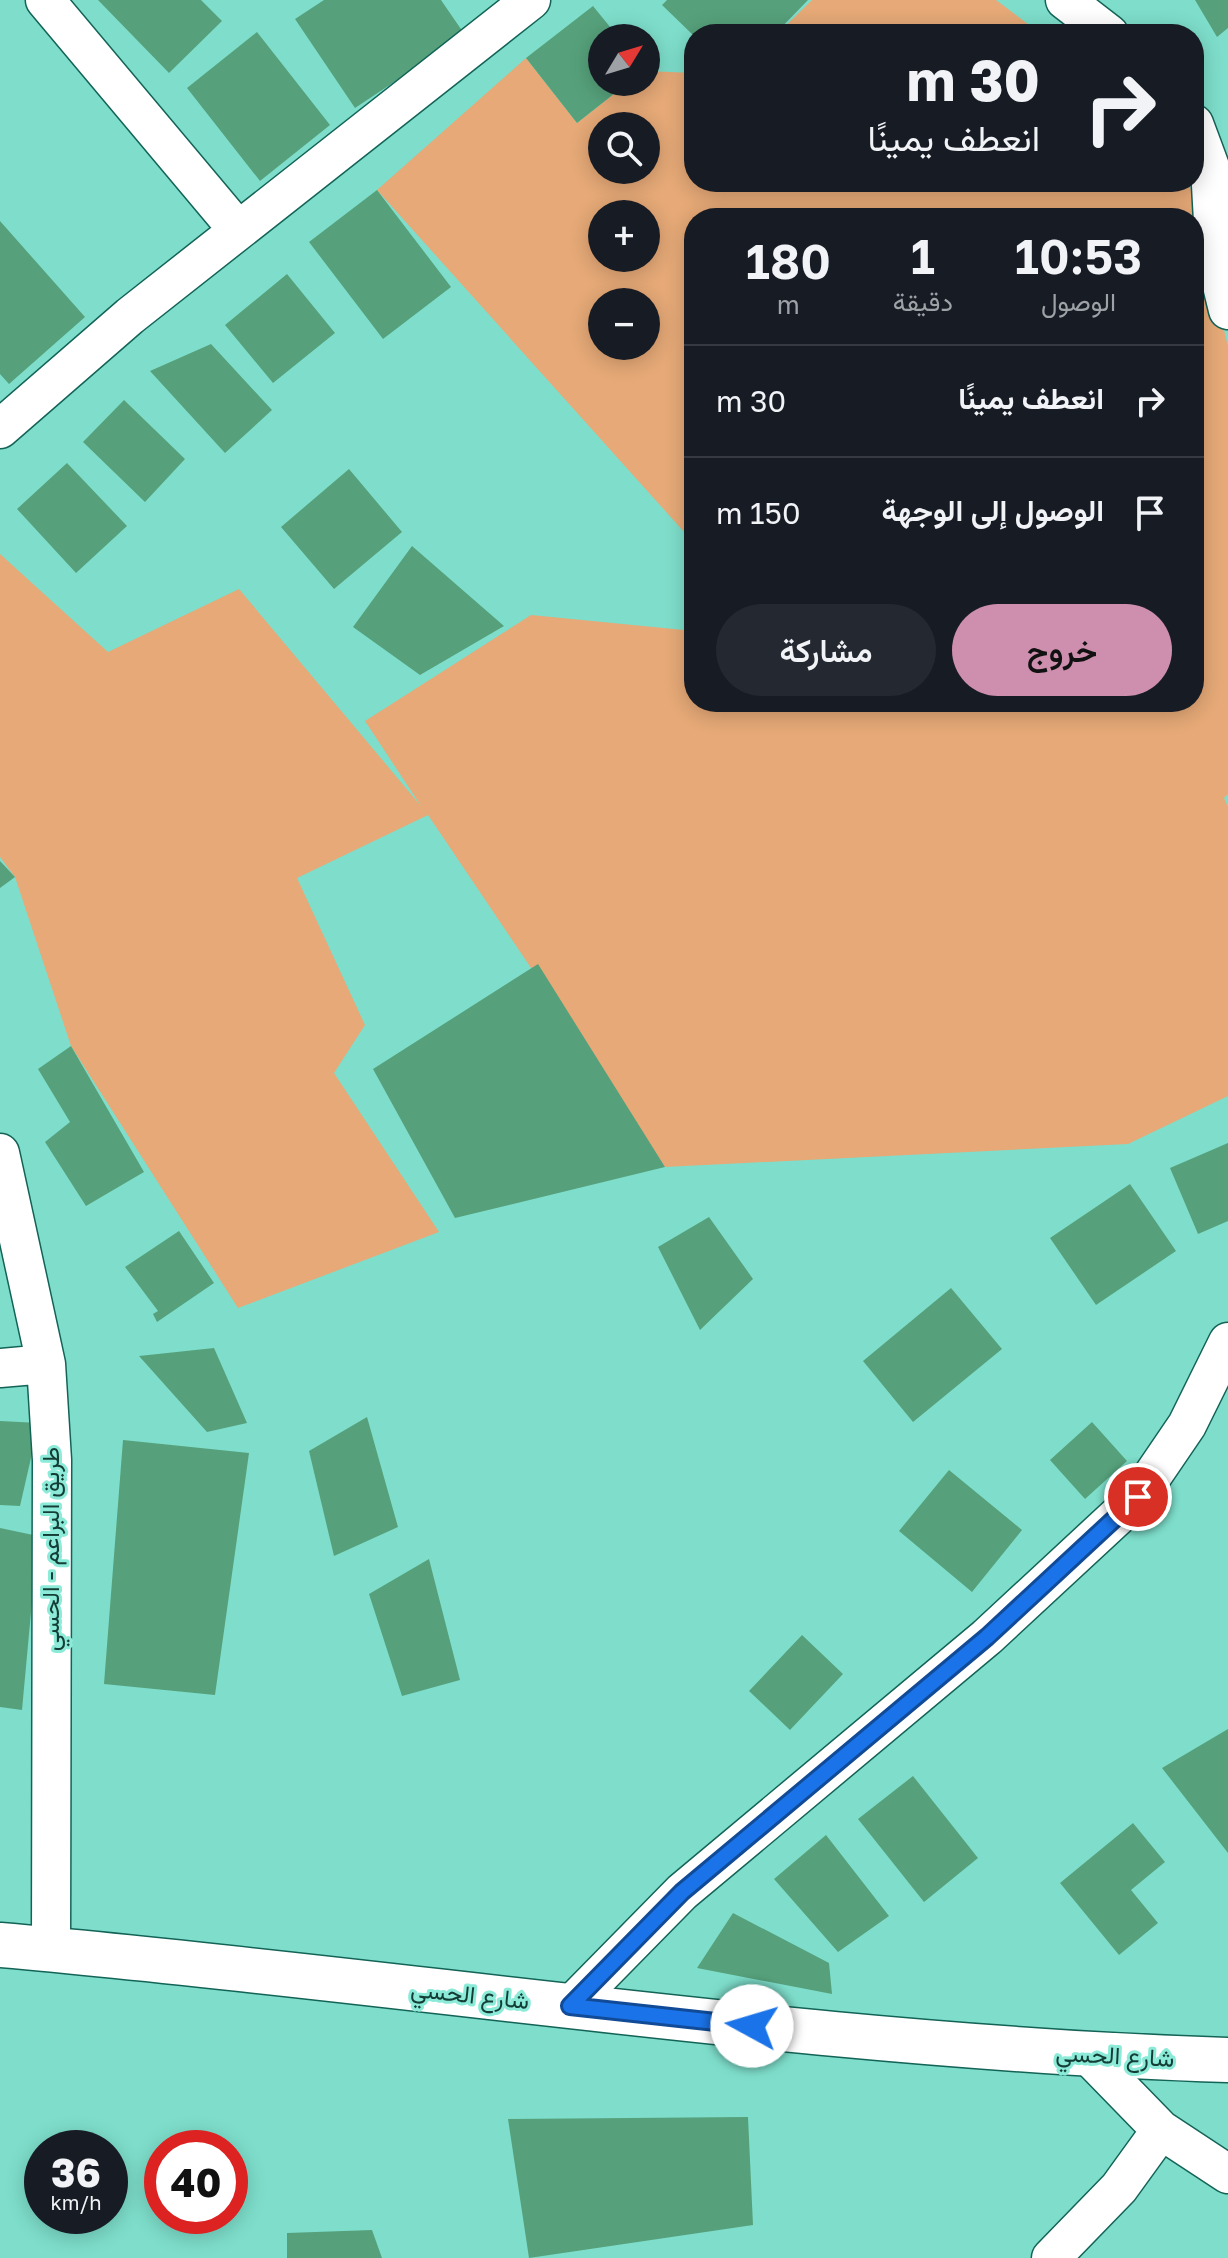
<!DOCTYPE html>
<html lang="ar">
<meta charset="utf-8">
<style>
:root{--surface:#171b24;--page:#242831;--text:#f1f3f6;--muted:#9ea1a6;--line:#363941;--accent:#ce8eae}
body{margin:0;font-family:"Golos Text",Vazirmatn,sans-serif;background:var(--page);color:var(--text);direction:rtl;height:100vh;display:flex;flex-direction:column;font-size:30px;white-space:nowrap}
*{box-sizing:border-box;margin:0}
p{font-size:26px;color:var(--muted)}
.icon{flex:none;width:44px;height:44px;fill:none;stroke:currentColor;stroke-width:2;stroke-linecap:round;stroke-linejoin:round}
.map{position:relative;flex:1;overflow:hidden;direction:ltr}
.sheet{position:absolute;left:684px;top:208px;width:520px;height:504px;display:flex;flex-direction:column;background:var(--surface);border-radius:32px;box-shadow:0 4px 20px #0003;direction:rtl}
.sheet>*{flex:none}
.hud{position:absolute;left:684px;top:24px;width:520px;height:168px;border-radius:32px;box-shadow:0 4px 20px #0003;direction:rtl;background:#171b24;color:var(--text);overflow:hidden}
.needle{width:52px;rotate:52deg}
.controls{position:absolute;left:588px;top:24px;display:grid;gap:16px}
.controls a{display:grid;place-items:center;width:72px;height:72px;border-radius:50%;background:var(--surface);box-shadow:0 4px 20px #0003;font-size:40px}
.speed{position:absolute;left:24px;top:2130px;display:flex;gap:16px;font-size:40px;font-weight:700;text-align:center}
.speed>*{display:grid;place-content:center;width:104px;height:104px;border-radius:50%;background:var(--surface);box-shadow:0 4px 20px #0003;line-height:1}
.speed small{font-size:20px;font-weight:400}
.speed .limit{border:12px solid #d22;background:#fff;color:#111}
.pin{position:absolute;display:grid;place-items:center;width:68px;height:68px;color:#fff;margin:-34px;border:4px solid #fff;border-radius:50%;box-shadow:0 2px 8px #0007}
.me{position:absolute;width:88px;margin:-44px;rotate:276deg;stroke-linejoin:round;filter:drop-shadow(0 0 6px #0008)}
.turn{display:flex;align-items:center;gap:28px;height:168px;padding:0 32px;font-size:36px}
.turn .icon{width:104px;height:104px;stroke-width:2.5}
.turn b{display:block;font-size:56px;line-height:68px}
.eta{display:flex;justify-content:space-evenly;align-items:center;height:136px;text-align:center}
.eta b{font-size:48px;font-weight:600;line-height:56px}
.action{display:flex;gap:16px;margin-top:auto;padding:16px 32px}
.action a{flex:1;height:92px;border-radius:48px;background:var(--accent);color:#111;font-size:32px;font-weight:600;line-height:92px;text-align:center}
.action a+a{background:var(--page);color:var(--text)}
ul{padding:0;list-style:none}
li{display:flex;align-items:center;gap:24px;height:112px;padding:0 32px;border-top:2px solid var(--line)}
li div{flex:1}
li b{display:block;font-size:30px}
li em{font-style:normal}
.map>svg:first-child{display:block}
</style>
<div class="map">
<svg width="1228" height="2258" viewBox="0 0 1228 2258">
<rect width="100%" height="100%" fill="#7edecb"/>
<path fill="#e6a977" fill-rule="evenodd" d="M812,0H996L1041,34H777Z
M526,58L577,123L629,82H646V71L694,73V182H1189L1228,347V794L1224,798L1228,807V1096L1128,1144L665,1167L428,815L297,878L365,1025L334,1073L439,1232L238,1308L71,1046L15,877L0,857V554L108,652L239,589L421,806L365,721L531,615L694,631V702H1194V218H694V543L377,190ZM602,126H646V170H602ZM602,214H646V258H602ZM602,302H646V346H602Z"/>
<path fill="#56a17b" d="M98,0H201L222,21L169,73Z
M324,0H441L465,35L355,108L295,19Z
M667,0H808L775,34H692L662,5Z
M1195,0H1228V28L1217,37Z
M593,6L619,38H602V82H629L577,123L526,58Z
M257,32L330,125L260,181L187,88Z
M377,190L451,287L383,339L309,242Z
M0,221L85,317L9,384L0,374Z
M287,274L335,333L273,383L225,325Z
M211,344L272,410L225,453L150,371Z
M124,400L185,459L145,502L83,442Z
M67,463L127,526L76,573L17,509Z
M349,469L402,532L334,589L281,527Z
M412,546L504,626L420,675L353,627Z
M0,861L15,877L0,888Z
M538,964L665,1167L455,1218L373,1069Z
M71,1046L144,1172L86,1206L45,1142L70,1122L38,1069Z
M1228,1143V1221L1198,1234L1170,1168Z
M1130,1184L1176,1251L1096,1305L1050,1238Z
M709,1217L753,1279L700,1330L658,1247Z
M179,1231L214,1283L157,1322L153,1314L158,1311L125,1267Z
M951,1288L1002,1349L913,1422L863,1361Z
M214,1348L247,1423L207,1432L139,1356Z
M367,1417L398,1527L334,1556L309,1451Z
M0,1421L39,1423L20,1506L0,1505Z
M1092,1422L1127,1461L1085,1499L1050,1460Z
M123,1440L249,1453L215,1695L104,1684Z
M949,1470L1022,1530L972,1592L899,1531Z
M0,1528L38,1536L22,1710L0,1707Z
M429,1559L460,1680L402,1696L369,1594Z
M802,1635L843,1674L790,1730L749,1691Z
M1228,1729V1853L1162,1768Z
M913,1776L978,1858L924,1902L858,1819Z
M1133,1823L1165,1862L1131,1890L1158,1923L1119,1955L1060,1883Z
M826,1835L889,1916L838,1952L774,1879Z
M733,1913L829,1963L832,1994L697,1968Z
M748,2117L753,2225L529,2258L508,2119Z
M372,2230L382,2258H287V2233Z"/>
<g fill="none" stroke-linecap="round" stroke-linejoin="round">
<defs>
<path id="minor" d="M45,0L238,230
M1065,0L1109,34
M1194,124L1210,167L1215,257L1228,310
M0,429L130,316L531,0
M0,1153L46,1364L52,1460L51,1950
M0,1368L46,1364
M570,2006L682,1892L987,1637L1138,1497L1187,1425L1228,1342
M1089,2056L1161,2130L1228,2174
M1051,2258L1119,2188L1161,2130"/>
<path id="tertiary" d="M0,1945C410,1981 817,2047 1228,2060"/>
</defs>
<use href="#minor" stroke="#136357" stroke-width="41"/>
<use href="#tertiary" stroke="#136357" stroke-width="47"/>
<use href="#minor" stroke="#fff" stroke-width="38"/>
<use href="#tertiary" stroke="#fff" stroke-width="44"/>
</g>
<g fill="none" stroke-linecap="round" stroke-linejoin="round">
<defs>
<path id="route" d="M752,2026L570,2006L682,1892L987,1637L1138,1497"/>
</defs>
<use href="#route" stroke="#114b97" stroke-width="20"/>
<use href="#route" stroke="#1a73e8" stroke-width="14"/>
</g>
<g text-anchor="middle" stroke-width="6" stroke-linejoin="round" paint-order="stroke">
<g font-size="24" fill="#143d36" stroke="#8cebd8">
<text transform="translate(51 1549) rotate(-90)" y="8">طريق البراعم - الحسي</text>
<text transform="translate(470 1995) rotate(6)" y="8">شارع الحسي</text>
<text transform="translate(1115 2056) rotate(3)" y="8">شارع الحسي</text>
</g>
</g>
</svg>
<div class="controls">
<a><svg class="needle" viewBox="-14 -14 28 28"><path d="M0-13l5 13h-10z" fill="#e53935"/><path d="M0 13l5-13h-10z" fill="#9ea1a6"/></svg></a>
<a><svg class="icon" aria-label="search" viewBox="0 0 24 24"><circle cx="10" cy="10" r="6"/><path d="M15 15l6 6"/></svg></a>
<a>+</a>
<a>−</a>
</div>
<div class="speed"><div>36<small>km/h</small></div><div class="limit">40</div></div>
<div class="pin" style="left:1138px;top:1497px;background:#d93025"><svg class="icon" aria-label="arrive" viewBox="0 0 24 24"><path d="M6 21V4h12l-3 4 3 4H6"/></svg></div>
<svg class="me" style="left:752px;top:2026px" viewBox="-20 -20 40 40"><circle r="19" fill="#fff"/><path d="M0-13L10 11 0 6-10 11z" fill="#1a73e8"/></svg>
<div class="hud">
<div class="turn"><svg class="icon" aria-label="right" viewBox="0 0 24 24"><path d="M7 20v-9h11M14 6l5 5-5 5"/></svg><div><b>30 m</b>انعطف يمينًا</div></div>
</div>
<section class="sheet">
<div class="eta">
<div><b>10:53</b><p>الوصول</p></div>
<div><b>1</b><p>دقيقة</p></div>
<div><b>180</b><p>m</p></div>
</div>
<ul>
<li><svg class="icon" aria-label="right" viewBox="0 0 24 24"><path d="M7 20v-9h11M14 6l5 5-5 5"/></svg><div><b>انعطف يمينًا</b></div><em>30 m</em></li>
<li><svg class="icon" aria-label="arrive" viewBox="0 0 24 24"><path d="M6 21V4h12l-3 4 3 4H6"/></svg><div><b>الوصول إلى الوجهة</b></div><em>150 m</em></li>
</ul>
<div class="action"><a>خروج</a><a>مشاركة</a></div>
</section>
</div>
